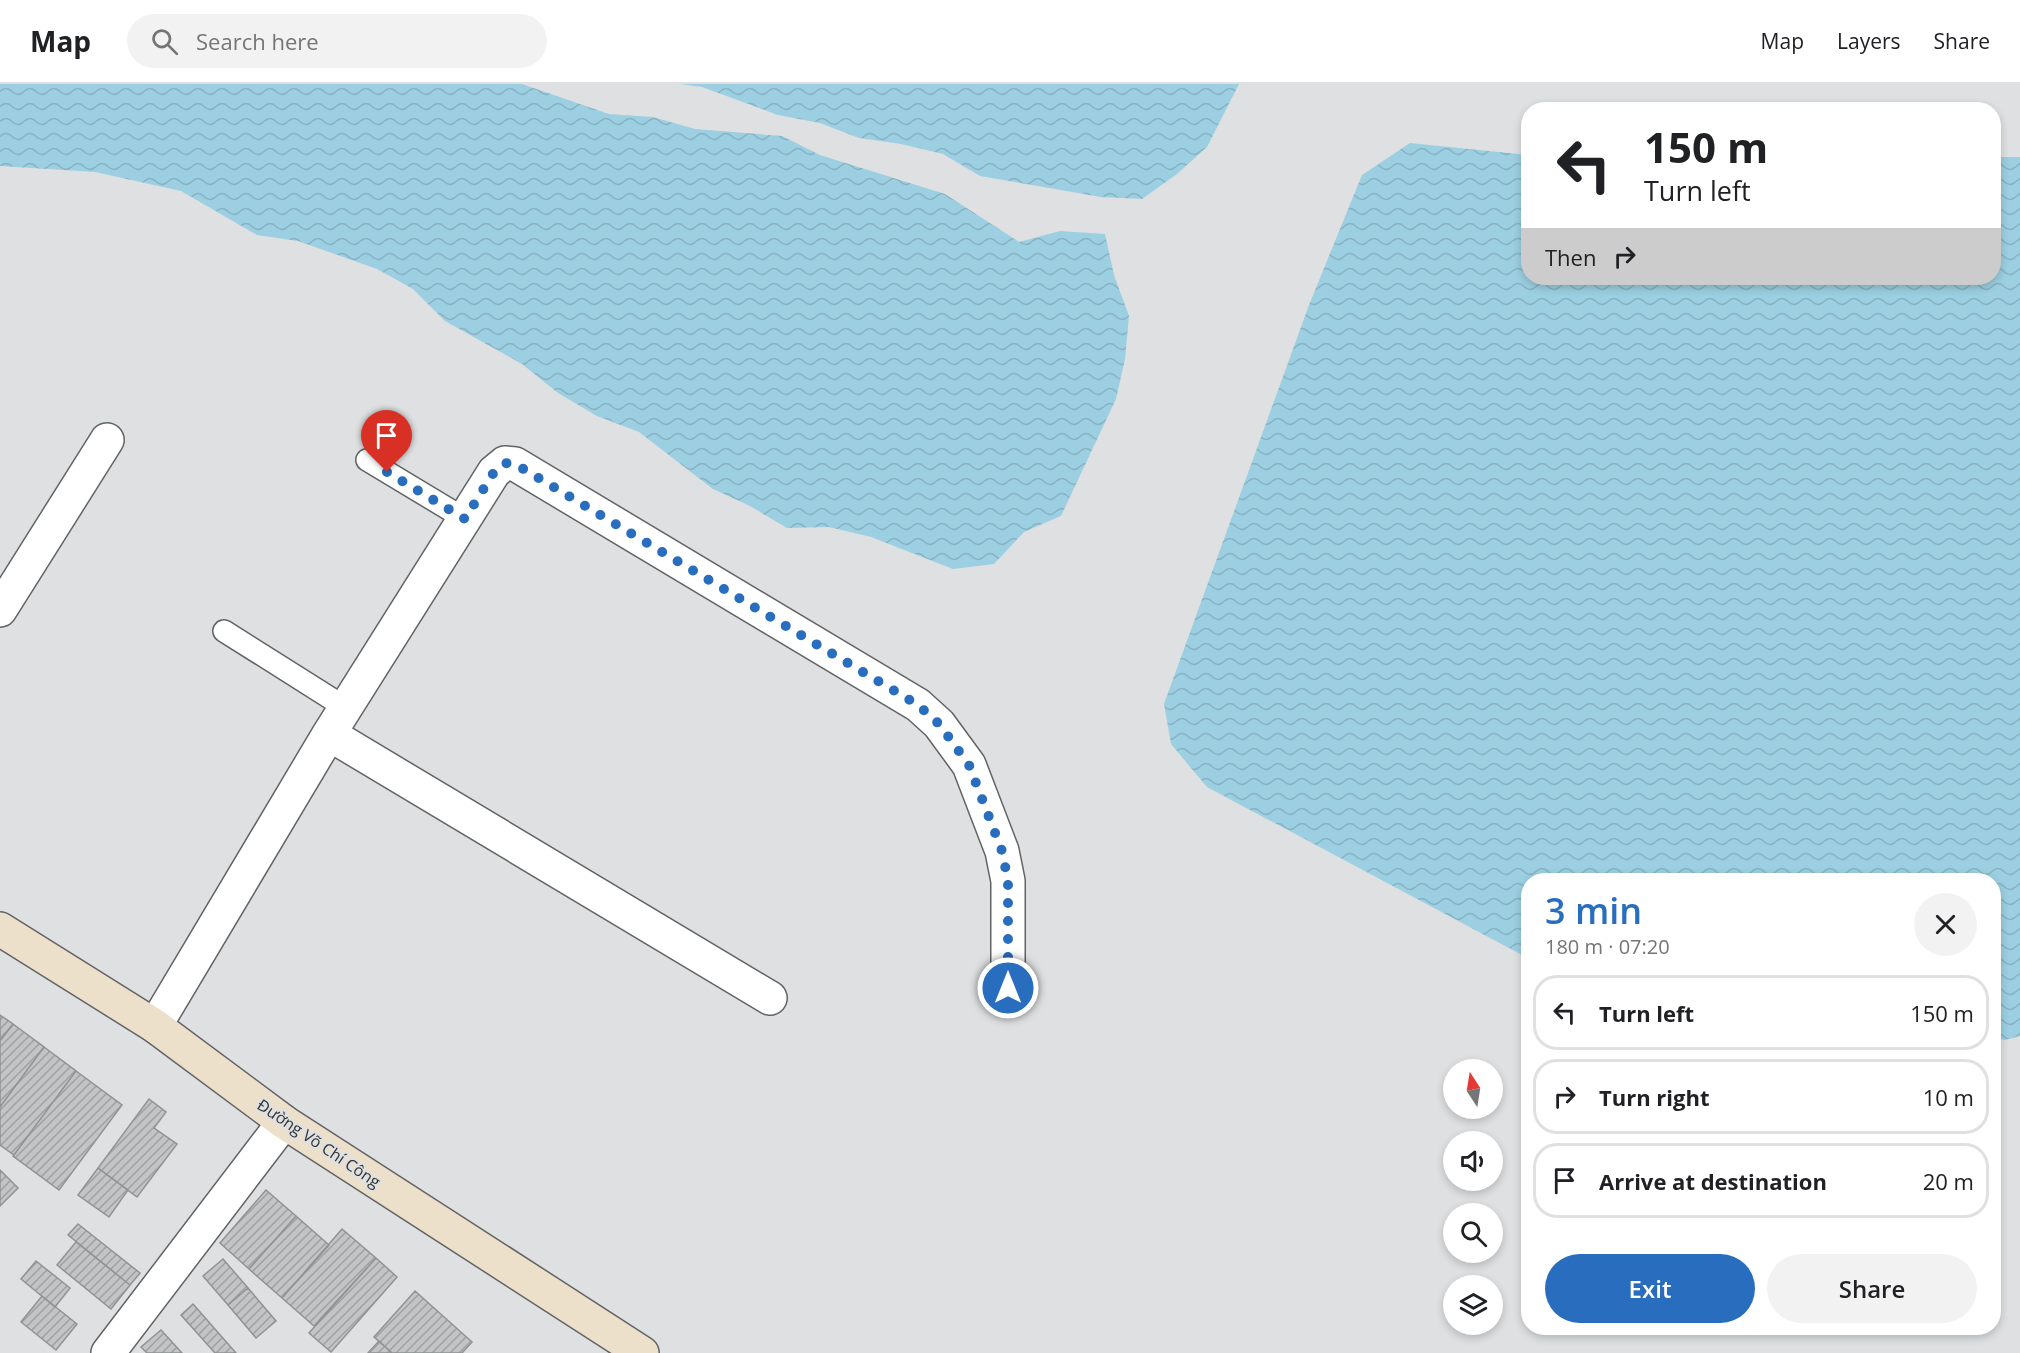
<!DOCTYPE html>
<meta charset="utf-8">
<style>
:root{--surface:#fff;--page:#f2f2f2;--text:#202124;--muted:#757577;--line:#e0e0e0;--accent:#296dbe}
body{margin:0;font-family:"Open Sans",sans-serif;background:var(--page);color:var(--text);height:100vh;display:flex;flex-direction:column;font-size:22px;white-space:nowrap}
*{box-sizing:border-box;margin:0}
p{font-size:20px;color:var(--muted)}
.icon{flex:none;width:33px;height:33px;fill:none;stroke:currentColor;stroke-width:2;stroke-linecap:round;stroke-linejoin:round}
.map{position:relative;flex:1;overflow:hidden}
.panel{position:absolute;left:1521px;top:789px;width:480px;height:462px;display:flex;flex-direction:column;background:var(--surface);border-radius:24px;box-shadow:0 3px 9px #0003}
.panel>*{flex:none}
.banner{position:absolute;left:1521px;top:18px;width:480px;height:183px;border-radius:24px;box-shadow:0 3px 9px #0003;background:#fff;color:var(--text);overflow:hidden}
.needle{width:39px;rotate:348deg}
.buttons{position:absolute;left:1443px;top:975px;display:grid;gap:12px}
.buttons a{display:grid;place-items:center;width:60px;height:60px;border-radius:50%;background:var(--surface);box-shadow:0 3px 9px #0003;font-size:30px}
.pin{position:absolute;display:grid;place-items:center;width:51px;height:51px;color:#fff;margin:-62px -26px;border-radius:50% 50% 50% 0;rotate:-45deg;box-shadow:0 0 6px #0007}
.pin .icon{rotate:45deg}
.me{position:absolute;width:66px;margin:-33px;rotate:0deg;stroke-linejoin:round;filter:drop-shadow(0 0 4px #0008)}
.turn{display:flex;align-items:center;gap:21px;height:126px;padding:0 24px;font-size:27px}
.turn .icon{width:78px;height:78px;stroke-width:2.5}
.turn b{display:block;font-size:42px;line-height:51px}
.then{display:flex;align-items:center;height:57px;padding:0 24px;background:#0003;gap:12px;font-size:22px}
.round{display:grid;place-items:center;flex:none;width:63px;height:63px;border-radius:32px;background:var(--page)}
.head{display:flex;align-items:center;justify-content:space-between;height:102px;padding:0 24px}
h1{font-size:36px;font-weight:600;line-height:45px;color:var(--accent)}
.action{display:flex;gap:12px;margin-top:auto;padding:12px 24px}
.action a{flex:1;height:69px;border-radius:36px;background:var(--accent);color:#fff;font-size:24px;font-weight:600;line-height:69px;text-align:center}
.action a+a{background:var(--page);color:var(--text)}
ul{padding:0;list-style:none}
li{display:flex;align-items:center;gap:18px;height:75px;margin:0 12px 9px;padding:0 12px;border:3px solid var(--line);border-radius:24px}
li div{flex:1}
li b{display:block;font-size:22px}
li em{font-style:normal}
header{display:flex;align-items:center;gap:36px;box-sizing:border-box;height:84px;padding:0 30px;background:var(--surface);border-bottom:2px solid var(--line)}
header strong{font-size:28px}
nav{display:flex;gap:33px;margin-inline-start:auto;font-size:21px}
.search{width:420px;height:54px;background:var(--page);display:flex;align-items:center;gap:15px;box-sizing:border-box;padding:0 21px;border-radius:33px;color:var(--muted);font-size:22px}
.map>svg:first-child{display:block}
</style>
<header>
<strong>Map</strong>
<div class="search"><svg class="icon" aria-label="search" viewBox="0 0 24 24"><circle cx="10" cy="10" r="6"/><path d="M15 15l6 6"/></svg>Search here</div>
<nav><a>Map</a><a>Layers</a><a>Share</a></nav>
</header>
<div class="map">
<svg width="2020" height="1269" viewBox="0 0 2020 1269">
<defs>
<pattern id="water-waves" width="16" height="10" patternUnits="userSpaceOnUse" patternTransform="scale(1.5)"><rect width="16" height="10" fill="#9ccfe2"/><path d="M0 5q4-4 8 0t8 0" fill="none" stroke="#87b2c2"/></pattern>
<pattern id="building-hatch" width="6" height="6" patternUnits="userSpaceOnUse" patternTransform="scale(1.5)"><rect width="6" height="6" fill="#c2c4c6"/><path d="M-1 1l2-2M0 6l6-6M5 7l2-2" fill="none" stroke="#9ea0a2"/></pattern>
</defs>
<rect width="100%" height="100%" fill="#dee0e1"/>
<path fill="url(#water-waves)" d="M0,0H522L609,30L653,33L695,45L782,52L820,71L945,110L1019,158L1060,147L1105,150L1114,191L1129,232L1125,275L1116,315L1061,432L1024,448L994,480L953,485L871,453L829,443L787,444L750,422L713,405L639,348L597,332L558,309L522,280L445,237L413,205L377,185L298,157L257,151L181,107L95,88L0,82Z
M680,0H1239L1207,63L1177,90L1142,115L1101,113L980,92L943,70L901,60L859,54L820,39L778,31L702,3Z
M1410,59L1528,71V194H1994V73H2020V952L2005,956L1994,954V796H1528V872L1522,871L1207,703L1171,660L1164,620L1309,221L1362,91Z"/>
<path fill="url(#building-hatch)" stroke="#909293" stroke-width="1.5" d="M0,931L13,940L0,957Z
M13,940L44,963L0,1023V957Z
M44,963L76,987L14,1071L0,1061V1023Z
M76,987L122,1021L59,1106L13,1072Z
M149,1015L166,1028L154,1044L177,1060L137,1113L98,1084Z
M98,1084L128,1106L109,1133L78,1111Z
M0,1086L18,1104L0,1122Z
M266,1106L296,1132L249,1185L220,1159Z
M296,1132L329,1161L282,1214L249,1185Z
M78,1140L140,1189L130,1201L68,1151Z
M342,1145L376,1174L314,1242L282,1214Z
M76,1158L130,1201L111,1225L57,1181Z
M376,1174L397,1193L331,1268L309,1249Z
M223,1175L248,1204L228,1221L203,1192Z
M36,1177L70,1204L55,1223L21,1195Z
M248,1204L276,1237L256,1254L228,1221Z
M415,1207L472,1258L462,1269H392L374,1253Z
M42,1212L77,1240L56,1266L21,1238Z
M193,1220L236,1269H215L181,1231Z
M161,1246L182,1269H147L141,1263Z
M379,1257L392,1269H368Z"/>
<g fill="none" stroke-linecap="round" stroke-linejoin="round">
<defs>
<path id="service" d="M367,376L465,435
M224,547L346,624"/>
<path id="minor" d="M0,526L107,356
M329,650L770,914
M155,942L329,650L494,388L505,379L515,380L918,621L939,640L969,681L1002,767L1008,797V904
M108,1269L284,1038"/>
<path id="secondary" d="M0,845L155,942L284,1038L642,1269"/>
</defs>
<use href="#service" stroke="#626365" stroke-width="24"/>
<use href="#minor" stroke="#626365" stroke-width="36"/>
<use href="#secondary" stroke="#626365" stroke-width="36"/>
<use href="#service" stroke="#fff" stroke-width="21"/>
<use href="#minor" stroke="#fff" stroke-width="33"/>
<use href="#secondary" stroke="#ede0ca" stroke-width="33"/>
</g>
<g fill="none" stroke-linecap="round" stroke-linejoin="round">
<path stroke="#296dbe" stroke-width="10" stroke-dasharray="0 18" d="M387,388L465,435L494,388L505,379L515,380L918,621L939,640L969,681L1002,767L1008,797V904"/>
</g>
<g text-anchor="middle" stroke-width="4.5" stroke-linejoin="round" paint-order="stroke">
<g font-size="16" fill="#323334" stroke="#dee0e1">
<text transform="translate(319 1059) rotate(34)" y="6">Đường Võ Chí Công</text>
</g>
</g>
</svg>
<div class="buttons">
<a><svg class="needle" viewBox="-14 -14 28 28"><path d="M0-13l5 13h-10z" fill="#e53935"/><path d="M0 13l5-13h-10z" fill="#757577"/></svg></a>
<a><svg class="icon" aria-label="sound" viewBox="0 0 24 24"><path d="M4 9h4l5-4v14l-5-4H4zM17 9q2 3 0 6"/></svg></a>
<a><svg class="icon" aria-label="search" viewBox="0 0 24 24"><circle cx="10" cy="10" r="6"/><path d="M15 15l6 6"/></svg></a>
<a><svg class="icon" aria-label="layers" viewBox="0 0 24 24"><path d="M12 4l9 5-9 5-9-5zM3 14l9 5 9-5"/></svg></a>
</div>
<div class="pin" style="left:387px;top:388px;background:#d93025"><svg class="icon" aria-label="arrive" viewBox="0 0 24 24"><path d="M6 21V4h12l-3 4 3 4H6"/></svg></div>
<svg class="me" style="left:1008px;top:904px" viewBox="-20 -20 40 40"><circle r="17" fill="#296dbe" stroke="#fff" stroke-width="3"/><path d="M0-11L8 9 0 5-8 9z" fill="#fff"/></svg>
<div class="banner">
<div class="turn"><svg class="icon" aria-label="left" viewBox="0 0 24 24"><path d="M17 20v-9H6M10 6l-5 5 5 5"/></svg><div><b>150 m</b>Turn left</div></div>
<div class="then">Then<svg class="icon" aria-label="right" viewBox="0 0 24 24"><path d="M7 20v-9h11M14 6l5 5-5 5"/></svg></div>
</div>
<section class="panel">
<div class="head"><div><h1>3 min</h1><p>180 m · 07:20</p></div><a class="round"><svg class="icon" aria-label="close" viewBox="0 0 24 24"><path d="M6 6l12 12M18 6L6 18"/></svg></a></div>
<ul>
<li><svg class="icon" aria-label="left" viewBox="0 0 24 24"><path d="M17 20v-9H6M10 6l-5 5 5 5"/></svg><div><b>Turn left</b></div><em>150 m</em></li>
<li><svg class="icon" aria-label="right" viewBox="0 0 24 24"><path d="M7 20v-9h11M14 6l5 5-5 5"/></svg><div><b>Turn right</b></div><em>10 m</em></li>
<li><svg class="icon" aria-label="arrive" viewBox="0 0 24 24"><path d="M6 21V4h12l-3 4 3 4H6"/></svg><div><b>Arrive at destination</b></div><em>20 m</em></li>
</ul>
<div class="action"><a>Exit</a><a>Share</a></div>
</section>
</div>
